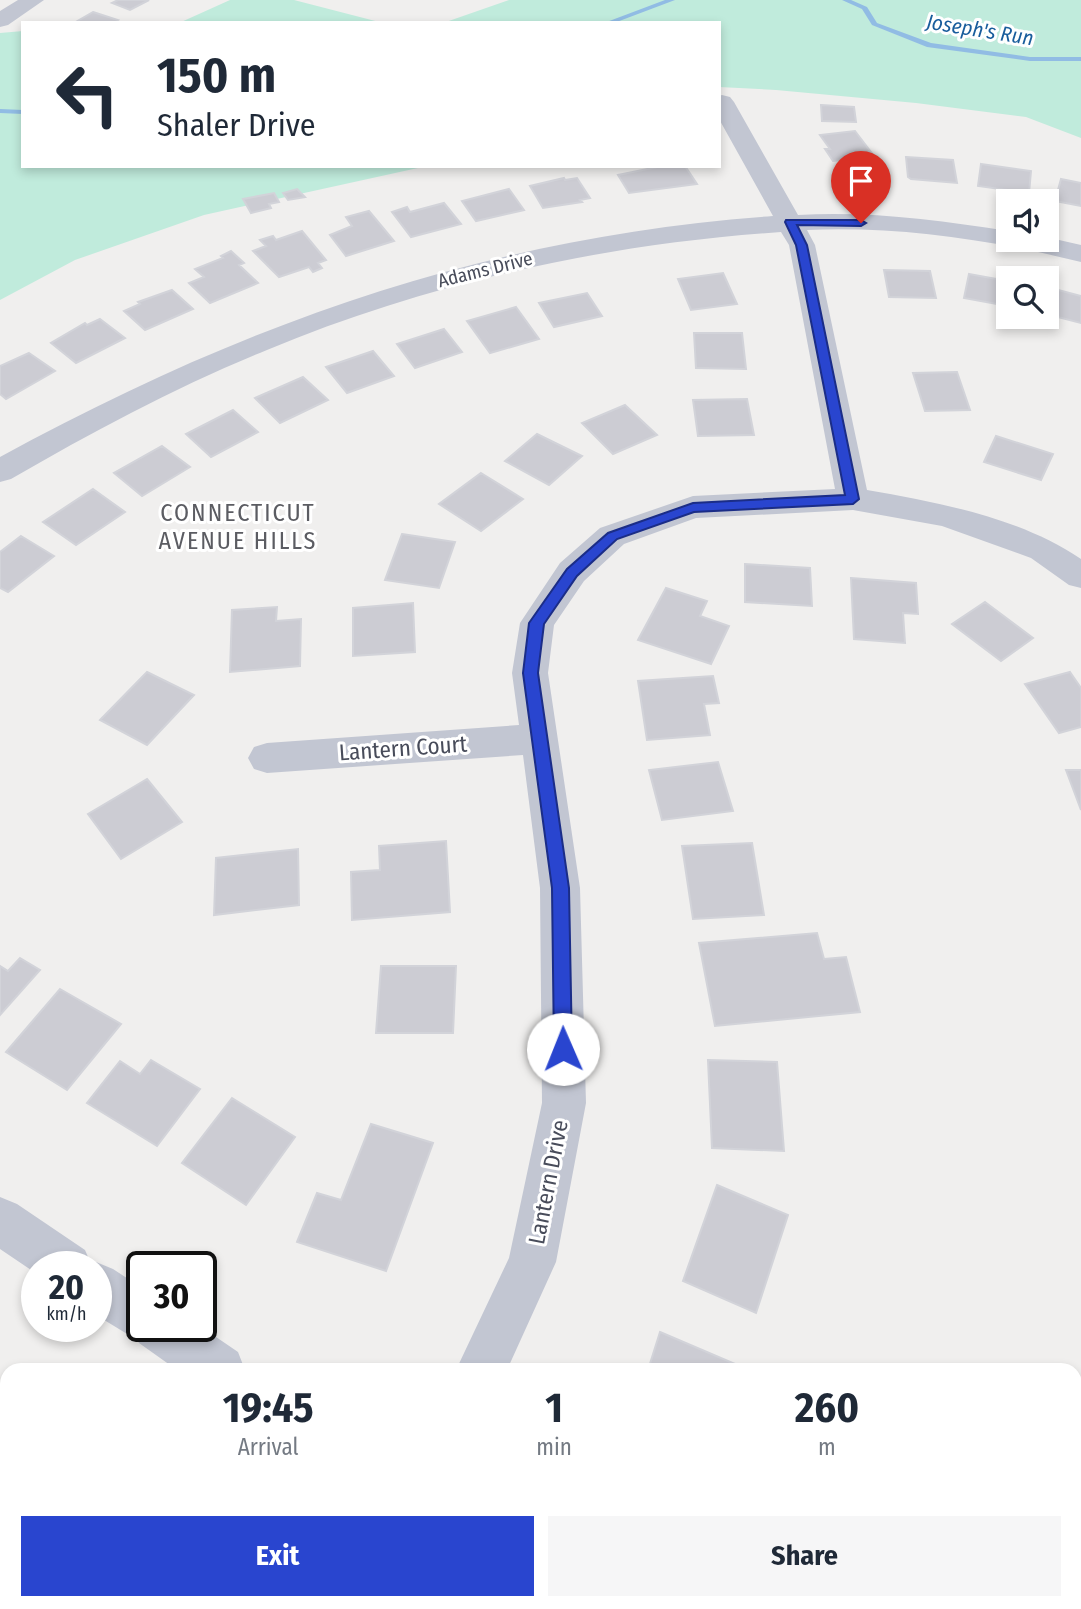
<!DOCTYPE html>
<style>
:root{--surface:#fff;--page:#f6f6f7;--text:#1f2937;--muted:#747a83;--accent:#2945cf}
body{margin:0;font-family:"Fira Sans Condensed",sans-serif;background:var(--page);color:var(--text);height:100vh;display:flex;flex-direction:column;font-size:26px;white-space:nowrap}
*{box-sizing:border-box;margin:0}
p{font-size:23px;color:var(--muted)}
.icon{flex:none;width:38px;height:38px;fill:none;stroke:currentColor;stroke-width:2;stroke-linecap:round;stroke-linejoin:round}
.map{position:relative;flex:1;overflow:hidden}
.sheet{position:absolute;left:0px;top:1363px;width:1082px;height:247px;display:flex;flex-direction:column;background:var(--surface);border-radius:21px 21px 0 0;box-shadow:0 4px 10px #0003}
.sheet>*{flex:none}
.hud{position:absolute;left:21px;top:21px;width:700px;height:147px;border-radius:0px;box-shadow:0 4px 10px #0003;background:#fff;color:var(--text);overflow:hidden}
.fabs{position:absolute;left:996px;top:189px;display:grid;gap:14px}
.fabs a{display:grid;place-items:center;width:63px;height:63px;border-radius:0px;background:var(--surface);box-shadow:0 4px 10px #0003;font-size:35px}
.speed{position:absolute;left:21px;top:1251px;display:flex;gap:14px;font-size:35px;font-weight:700;text-align:center}
.speed>*{display:grid;place-content:center;width:91px;height:91px;border-radius:50%;background:var(--surface);box-shadow:0 4px 10px #0003;line-height:1}
.speed small{font-size:18px;font-weight:400}
.speed .limit{border:4px solid #111;border-radius:10px;background:#fff;color:#111}
.pin{position:absolute;display:grid;place-items:center;width:60px;height:60px;color:#fff;margin:-72px -30px;border-radius:50% 50% 50% 0;rotate:-45deg;box-shadow:0 0 7px #0007}
.pin .icon{rotate:45deg}
.me{position:absolute;width:77px;margin:-38px;rotate:359deg;stroke-linejoin:round;filter:drop-shadow(0 0 5px #0008)}
.turn{display:flex;align-items:center;gap:24px;height:147px;padding:0 21px;font-size:32px}
.turn .icon{width:91px;height:91px;stroke-width:2.5}
.turn b{display:block;font-size:49px;line-height:60px}
.eta{display:flex;justify-content:space-evenly;align-items:center;height:119px;text-align:center}
.eta b{font-size:42px;font-weight:700;line-height:49px}
.cta{display:flex;gap:14px;margin-top:auto;padding:14px 21px}
.cta a{flex:1;height:80px;border-radius:0px;background:var(--accent);color:#fff;font-size:28px;font-weight:700;line-height:80px;text-align:center}
.cta a+a{background:var(--page);color:var(--text)}
.map>svg:first-child{display:block}
</style>
<div class="map">
<svg width="1081" height="1609" viewBox="0 0 1081 1609">
<rect width="100%" height="100%" fill="#f0efee"/>
<path fill="#c0ebdc" d="M230,0H294L383,23H179Z
M509,0H1081V138L1026,117L916,103L776,90L719,87V23H443Z
M23,31V166H427L204,215L75,260L0,300V33Z"/>
<g fill="none" stroke-linecap="round" stroke-linejoin="round">
<path fill="#91bce4" fill-rule="evenodd" d="M665,0H675L614,23H604Z
M842,0H851L867,7L877,23L931,43L1030,57H1081V61H1030L927,47L872,25L862,9Z
M0,109L23,110V114L0,113Z"/>
</g>
<path fill="#ccccd3" stroke="#d2d3d9" stroke-width="2" d="M118,0H149L130,10L112,3Z
M93,12L118,20L114,23H74Z
M821,105L854,107L856,122L822,121Z
M855,131L874,156L833,161L825,149H830L820,135Z
M906,157L953,160L957,183L911,179L908,177Z
M981,164L1031,171L1029,193L978,186Z
M662,166H685L697,184L629,193L618,175Z
M564,178L565,180L577,178L590,198L580,200L582,202L543,208L530,186Z
M1061,179L1081,183V206L1055,201Z
M297,189L305,197L288,200L283,193Z
M509,189L524,210L476,221L462,201Z
M274,193L279,202L269,204L271,208L251,213L243,199Z
M444,203L461,224L411,237L392,212L407,207L410,212Z
M369,211L394,241L346,256L330,235L352,226L346,217Z
M302,231L326,260L318,263L322,268L313,272L309,267L279,277L253,251L266,246L260,240L273,236L276,240Z
M231,251L244,263L239,265L258,283L210,303L189,283L204,277L195,269L223,258L221,256Z
M884,270L930,271L936,298L889,297Z
M723,273L737,304L691,310L678,279Z
M969,274L1008,281V306L964,298Z
M1047,287L1081,296V323L1046,314Z
M172,290L193,309L145,330L124,311L140,304L138,302Z
M587,293L602,316L554,327L539,303Z
M516,307L539,339L490,353L467,321Z
M100,319L125,338L76,363L51,343L85,323L87,325Z
M444,329L462,352L415,368L397,344Z
M694,333H742L746,369L696,368Z
M373,351L394,376L347,393L326,367Z
M29,353L55,371L6,399L0,394V366Z
M957,372L970,410L925,411L913,373Z
M303,377L328,400L280,423L255,398Z
M747,399L754,435L698,436L693,400Z
M625,405L657,435L613,454L582,423Z
M233,410L258,432L211,457L186,434Z
M537,434L582,456L549,485L505,461Z
M996,436L1053,454L1041,480L984,462Z
M162,446L190,467L142,496L114,473Z
M481,473L523,499L481,531L439,504Z
M93,489L125,512L76,545L43,522Z
M402,534L455,542L439,588L385,580Z
M21,536L54,556L8,592L0,588V552Z
M745,564L810,568L812,606L745,602Z
M851,578L916,583L918,614L903,613L905,643L854,639Z
M666,588L707,601L700,616L729,626L711,664L638,640Z
M985,602L1033,638L1001,661L952,624Z
M413,603L415,652L353,656V608Z
M277,607L276,621L301,619L300,666L230,672L232,610Z
M147,672L194,695L147,745L100,720Z
M1070,672L1081,688V727L1059,733L1025,684Z
M713,676L719,703L704,704L710,735L647,740L638,681Z
M718,762L733,811L662,820L649,770Z
M1066,770H1081V810Z
M147,779L182,822L121,859L88,814Z
M446,841L450,912L352,920L351,872L380,870L379,846Z
M752,843L764,915L693,919L682,846Z
M298,849L299,905L214,915L216,858Z
M817,933L824,959L846,957L860,1012L715,1026L699,943Z
M20,958L40,970L0,1015V966L8,971Z
M381,966H456L453,1033H376Z
M60,989L121,1024L67,1090L6,1052Z
M151,1060L200,1089L157,1146L87,1103L120,1061L140,1074Z
M708,1060L777,1062L784,1151L712,1148Z
M232,1098L295,1137L246,1205L182,1163Z
M371,1124L433,1143L386,1271L297,1242L317,1193L341,1200Z
M717,1185L788,1215L756,1313L683,1281Z
M660,1332L740,1366L739,1370H648Z
M5,1419L7,1421V1556L0,1551V1426Z
M43,1603H147L143,1609H39Z
M214,1603H252L260,1609H211Z
M868,1603H928L926,1609H877Z
M970,1603H1042L1053,1609H968Z"/>
<g fill="none" stroke-linecap="round" stroke-linejoin="round">
<path fill="#c2c6d2" fill-rule="evenodd" d="M18,0H44L8,25L0,27V11Z
M722,95L730,97L734,102L798,215C870,211 937,220 1008,231V240H1046V237L1081,245V262C992,240 899,226 807,230L815,245L867,490C941,503 1018,517 1081,559V588L1069,585L1031,558L942,526L853,510L696,518L624,544L584,581L554,625L548,673L580,888L586,1103L556,1262L507,1370H456L509,1258L542,1103L540,888L523,755L267,773L254,769L248,758L254,747L267,743L519,725L512,673L520,623L560,563L600,528L693,496L835,489L789,245L781,232C604,244 431,282 267,350C178,386 94,431 11,479L0,482V457C247,322 490,236 773,216L719,119V96Z
M0,1197L17,1204L85,1250L91,1264L96,1262L113,1269L142,1288V1326H200L238,1352L245,1370H177L139,1343L137,1340L96,1315V1267H37V1274L0,1249Z
M533,1603H595L598,1609H536Z"/>
</g>
<path fill="#2945cf" stroke="#1b2d87" stroke-width="2" d="M786,220H861L866,223L861,226L797,225L807,245L859,499L853,504L694,512L617,539L577,576L544,624L538,673L569,888L572,1049L569,1055L563,1058L557,1055L554,1049L552,888L523,673L529,623L567,569L608,533L693,503L845,495L796,245L785,222Z"/>
<g text-anchor="middle" stroke-width="6" stroke-linejoin="round" paint-order="stroke">
<g font-size="19" fill="#484c5a" stroke="#fff">
<text transform="translate(485 269) rotate(-14)" y="7">Adams Drive</text>
</g>
<g font-size="21" font-style="italic" fill="#195d9c" stroke="#fff">
<text transform="translate(980 30) rotate(9)" y="7">Joseph's Run</text>
</g>
<g font-size="23" fill="#484c5a" stroke="#fff">
<text transform="translate(403 748) rotate(-4)" y="8">Lantern Court</text>
<text transform="translate(548 1182) rotate(-79)" y="8">Lantern Drive</text>
</g>
<g font-size="24" letter-spacing="2" fill="#5b5c62" stroke="#fff">
<text x="238" y="521">CONNECTICUT<tspan x="238" dy="28">AVENUE HILLS</tspan></text>
</g>
</g>
</svg>
<div class="fabs">
<a><svg class="icon" aria-label="sound" viewBox="0 0 24 24"><path d="M4 9h4l5-4v14l-5-4H4zM17 9q2 3 0 6"/></svg></a>
<a><svg class="icon" aria-label="search" viewBox="0 0 24 24"><circle cx="10" cy="10" r="6"/><path d="M15 15l6 6"/></svg></a>
</div>
<div class="speed"><div>20<small>km/h</small></div><div class="limit">30</div></div>
<div class="pin" style="left:861px;top:223px;background:#d93025"><svg class="icon" aria-label="arrive" viewBox="0 0 24 24"><path d="M6 21V4h12l-3 4 3 4H6"/></svg></div>
<svg class="me" style="left:563px;top:1049px" viewBox="-20 -20 40 40"><circle r="19" fill="#fff"/><path d="M0-13L10 11 0 6-10 11z" fill="#2945cf"/></svg>
<div class="hud">
<div class="turn"><svg class="icon" aria-label="left" viewBox="0 0 24 24"><path d="M17 20v-9H6M10 6l-5 5 5 5"/></svg><div><b>150 m</b>Shaler Drive</div></div>
</div>
<section class="sheet">
<div class="eta">
<div><b>19:45</b><p>Arrival</p></div>
<div><b>1</b><p>min</p></div>
<div><b>260</b><p>m</p></div>
</div>
<div class="cta"><a>Exit</a><a>Share</a></div>
</section>
</div>
